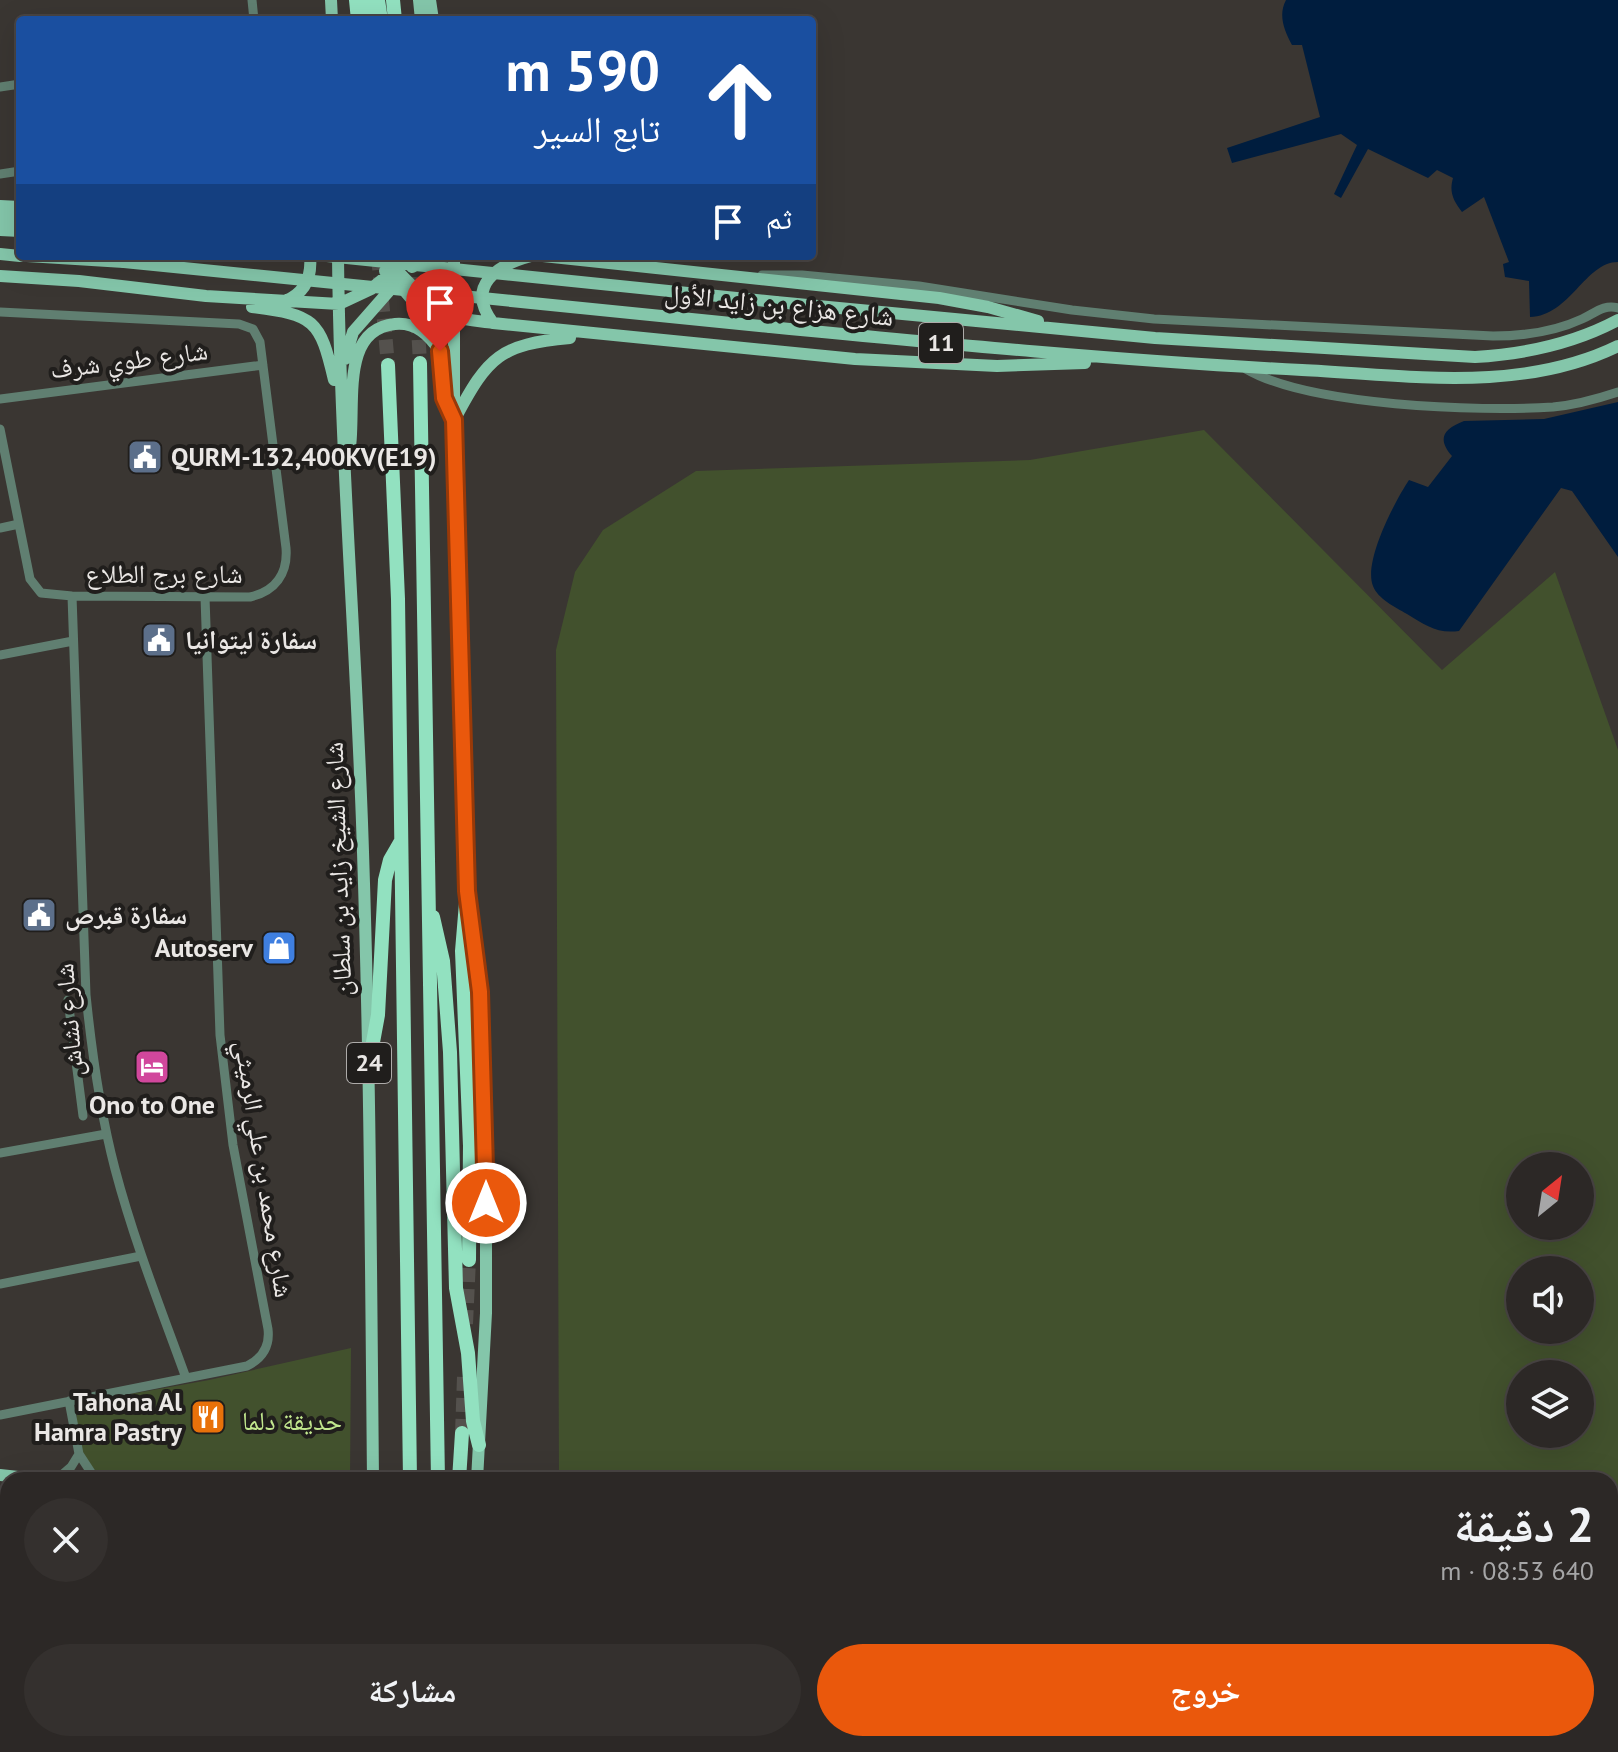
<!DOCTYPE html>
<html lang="ar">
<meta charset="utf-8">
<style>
:root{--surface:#2c2826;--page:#34302e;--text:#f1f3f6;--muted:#a6a6a7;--line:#484443;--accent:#ea580c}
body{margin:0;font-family:"PT Sans","Noto Naskh Arabic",sans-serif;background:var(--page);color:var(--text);direction:rtl;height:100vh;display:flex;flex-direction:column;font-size:30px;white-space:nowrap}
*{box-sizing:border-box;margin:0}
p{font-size:26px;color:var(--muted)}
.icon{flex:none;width:44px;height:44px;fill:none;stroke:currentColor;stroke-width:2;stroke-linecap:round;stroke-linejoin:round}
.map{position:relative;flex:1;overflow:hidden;direction:ltr}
.sheet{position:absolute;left:0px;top:1472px;width:1618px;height:280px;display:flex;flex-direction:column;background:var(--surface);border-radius:24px 24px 0 0;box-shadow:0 8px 32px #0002,0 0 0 2px var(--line);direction:rtl}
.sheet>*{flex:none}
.banner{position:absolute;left:16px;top:16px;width:800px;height:244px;border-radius:8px;box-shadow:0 8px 32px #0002,0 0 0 2px var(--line);direction:rtl;background:#1a4fa0;color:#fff;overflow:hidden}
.needle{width:52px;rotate:30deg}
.controls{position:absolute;left:1506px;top:1152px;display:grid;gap:16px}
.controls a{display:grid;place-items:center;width:88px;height:88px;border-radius:50%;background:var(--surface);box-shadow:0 8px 32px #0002,0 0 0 2px var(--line);font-size:40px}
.pin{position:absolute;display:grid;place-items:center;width:68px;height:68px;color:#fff;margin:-82px -34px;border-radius:50% 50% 50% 0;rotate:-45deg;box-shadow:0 0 8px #0007}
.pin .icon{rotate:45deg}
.me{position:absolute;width:88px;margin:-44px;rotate:0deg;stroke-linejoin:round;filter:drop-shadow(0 0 6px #0008)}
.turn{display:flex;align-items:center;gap:28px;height:168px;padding:0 24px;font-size:36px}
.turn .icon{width:104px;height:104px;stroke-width:2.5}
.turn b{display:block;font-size:56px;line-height:68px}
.then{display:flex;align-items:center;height:76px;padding:0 24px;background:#0003;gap:16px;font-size:30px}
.round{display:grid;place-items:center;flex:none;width:84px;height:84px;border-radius:42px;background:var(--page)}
.headline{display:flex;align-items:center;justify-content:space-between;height:136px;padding:0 24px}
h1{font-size:48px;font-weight:700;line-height:60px}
.primary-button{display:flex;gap:16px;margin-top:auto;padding:16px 24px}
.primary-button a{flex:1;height:92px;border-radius:48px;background:var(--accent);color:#fff;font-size:32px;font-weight:700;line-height:92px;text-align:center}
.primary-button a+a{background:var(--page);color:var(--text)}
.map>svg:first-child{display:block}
</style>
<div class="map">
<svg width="1618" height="1752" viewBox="0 0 1618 1752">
<rect width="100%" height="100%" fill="#3a3632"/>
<path fill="#42512d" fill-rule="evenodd" d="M1204,430L1442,670L1555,572L1618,750V1752H651L644,1744H1610V1480H559L556,650L575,572L603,530L696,471L1030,460ZM1520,1166H1580V1226H1520ZM1580,1270V1330H1520V1270ZM1520,1374H1580V1434H1520Z
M351,1348L350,1480H112C81,1468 75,1440 77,1408L86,1402L209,1380Z"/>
<path fill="#001d3e" d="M1286,0H1618V262C1585,262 1570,316 1530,317L1529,281L1505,277L1503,264L1509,262L1484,197L1462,212C1453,200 1449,192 1453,178L1437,170L1428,178L1368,149L1341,198L1334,194L1357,145L1341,134L1232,163L1227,148L1320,117L1302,45H1292C1284,30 1278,15 1286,0Z
M1618,402V557L1572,491L1561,488L1459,631C1437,634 1425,625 1407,614C1395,607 1378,599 1373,586C1363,562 1395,501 1409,480L1428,487L1452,456C1437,439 1443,429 1464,421L1544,419Z"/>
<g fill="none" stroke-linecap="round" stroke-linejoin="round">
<path stroke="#54514d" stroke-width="14" stroke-dasharray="14 7" stroke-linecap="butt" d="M378,256L388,365
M414,256L420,363
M466,1324L469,1260
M462,1433L464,1377"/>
<path stroke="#607f71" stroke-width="9" d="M252,0L254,20
M0,87L20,84
M0,174L20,171
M762,275H802L919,286L1072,310L1154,319L1493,336C1524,336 1554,332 1582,319C1595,313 1604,304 1618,308
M0,312L239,324L253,329L260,342L286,548C288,574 275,591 250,597L72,596L41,593L30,579L0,429
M1246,369C1309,406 1479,412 1553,407C1575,405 1597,399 1618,392
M0,399L263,365
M0,528L19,524
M72,596L86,995C92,1054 100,1112 115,1169C134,1241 161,1309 186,1378
M0,655L73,641
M68,1000L83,1116
M0,1153L106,1134
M0,1284L141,1256
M69,1401L79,1454L96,1480
M0,1415L247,1366C263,1358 270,1346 268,1329L233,1145L220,1035L205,597
M56,1480L71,1467L79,1454
M532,1744L544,1752
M583,1744L598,1752"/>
<path stroke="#84c6aa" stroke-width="12" d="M331,0L332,20
M419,0L421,20
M430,0L433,20
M0,206L20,207
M0,218L20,219
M0,230L20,231
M0,254L20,256
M27,256L124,262
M338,256C340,455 357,653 363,852C370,1061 371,1271 373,1480
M454,256V420L467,891L478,968L486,1156V1313L477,1480
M543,256L939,298L988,307L1038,321
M385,258C406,279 426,305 455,316C466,321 481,321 493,323L855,359L997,366L1085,363
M412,267L431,256
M385,271C408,292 435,324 441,355C444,377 440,397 452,417
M0,276L79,281L206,296L339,304L371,289L411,256
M285,301C305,293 312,277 310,256
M776,302L1155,338L1475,357C1526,354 1573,344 1618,320
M252,307C314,315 320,319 334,380
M493,323C465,286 497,265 531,256
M770,327C947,344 1124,361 1302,370C1406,375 1520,394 1618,346
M345,359L353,332L396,283
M456,417C488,357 500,344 570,338
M347,462C360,420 334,330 395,324C416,322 429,335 440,351
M0,1475L46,1480
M0,1497H8
M369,1744V1752
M470,1744L473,1751
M381,1752L384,1744
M503,1752L513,1750L526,1752"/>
<path stroke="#92e1c0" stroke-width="14" d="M356,0L358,20
M369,0L371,20
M378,0L381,20
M393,0L395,20
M420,363L438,1480
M388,365L398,599L410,1480
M467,891L462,951L470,1146L469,1260
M433,917L443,961L450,1052L456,1288L468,1353L473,1421L479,1445
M369,1064L378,1015L385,880L390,860L401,841
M459,1480L462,1433
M555,1744L572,1752
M443,1750V1752
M391,1752L408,1744"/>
<path stroke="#84c6aa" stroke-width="12" d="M327,256L776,302
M124,262L770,327"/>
</g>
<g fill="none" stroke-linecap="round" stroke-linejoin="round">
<defs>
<path id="route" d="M440,351L444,398L454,420L467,891L480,992L486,1203"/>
</defs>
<use href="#route" stroke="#983908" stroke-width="20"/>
<use href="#route" stroke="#ea580c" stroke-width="14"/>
</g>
<defs>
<symbol id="civic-square" viewBox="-11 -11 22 22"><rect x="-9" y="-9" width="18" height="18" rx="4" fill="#5c6f8a" stroke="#201e1c"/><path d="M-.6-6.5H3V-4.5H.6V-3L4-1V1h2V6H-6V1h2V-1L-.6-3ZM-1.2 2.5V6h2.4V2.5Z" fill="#fff"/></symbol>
<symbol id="shop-square" viewBox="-11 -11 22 22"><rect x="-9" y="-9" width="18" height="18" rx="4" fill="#3f7fe0" stroke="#201e1c"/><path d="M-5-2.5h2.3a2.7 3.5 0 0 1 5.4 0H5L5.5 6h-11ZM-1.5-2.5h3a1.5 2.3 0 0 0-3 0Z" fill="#fff"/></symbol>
<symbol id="hotel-square" viewBox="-11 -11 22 22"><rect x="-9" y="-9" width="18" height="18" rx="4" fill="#d1479c" stroke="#201e1c"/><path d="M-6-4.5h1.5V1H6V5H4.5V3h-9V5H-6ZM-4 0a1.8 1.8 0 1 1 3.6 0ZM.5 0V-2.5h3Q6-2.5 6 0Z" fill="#fff"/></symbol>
<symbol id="restaurant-square" viewBox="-11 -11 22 22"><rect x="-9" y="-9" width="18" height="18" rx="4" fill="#e8710a" stroke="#201e1c"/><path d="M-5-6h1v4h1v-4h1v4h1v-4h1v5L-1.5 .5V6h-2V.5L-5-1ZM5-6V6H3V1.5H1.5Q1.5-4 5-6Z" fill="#fff"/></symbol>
</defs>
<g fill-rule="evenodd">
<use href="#civic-square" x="125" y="437" width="40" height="40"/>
<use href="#civic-square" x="139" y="620" width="40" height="40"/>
<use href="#civic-square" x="19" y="895" width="40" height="40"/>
<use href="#shop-square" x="259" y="928" width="40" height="40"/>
<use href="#hotel-square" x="132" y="1047" width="40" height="40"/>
<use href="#restaurant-square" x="188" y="1397" width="40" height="40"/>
</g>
<g text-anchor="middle" stroke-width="8" stroke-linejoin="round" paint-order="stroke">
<g fill="#201e1c" stroke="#adaba9" stroke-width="2">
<rect x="919" y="323" width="44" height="40" rx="6"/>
<rect x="347" y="1043" width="44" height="40" rx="6"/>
</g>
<g font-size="24" font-weight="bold" fill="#eae7e5">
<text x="941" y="351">11</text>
<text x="369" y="1071">24</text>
</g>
<g font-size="26" fill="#eae7e5" stroke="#201e1c">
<text transform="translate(779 305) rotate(6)" y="9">شارع هزاع بن زايد الأول</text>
<text transform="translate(129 360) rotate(-7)" y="9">شارع طوي شرف</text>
<text x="164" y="583">شارع برج الطلاع</text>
<text transform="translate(338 869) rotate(-92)" y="9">شارع الشيخ زايد بن سلطان</text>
<text transform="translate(69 1020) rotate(-95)" y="9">شارع نشاش</text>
<text transform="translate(264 1169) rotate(81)" y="9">شارع محمد بن علي الرميثي</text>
</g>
<g font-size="26" font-weight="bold" fill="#eae7e5" stroke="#201e1c" text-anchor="start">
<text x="171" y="466">QURM-132,400KV(E19)</text>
<text x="185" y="649">سفارة ليتوانيا</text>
<text x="65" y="924">سفارة قبرص</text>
<text x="253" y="957" text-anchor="end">Autoserv</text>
<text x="152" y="1114" text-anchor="middle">Ono to One</text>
<text x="182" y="1411" text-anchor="end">Tahona Al<tspan x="182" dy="30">Hamra Pastry</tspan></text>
</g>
<g font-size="26" fill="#c2e88e" stroke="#201e1c">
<text x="292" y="1430">حديقة دلما</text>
</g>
</g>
</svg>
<div class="controls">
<a><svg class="needle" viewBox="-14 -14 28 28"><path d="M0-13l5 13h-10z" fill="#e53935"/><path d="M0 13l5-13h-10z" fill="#a6a6a7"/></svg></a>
<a><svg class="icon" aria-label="sound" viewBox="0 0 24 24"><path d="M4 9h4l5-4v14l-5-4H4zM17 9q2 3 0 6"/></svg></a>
<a><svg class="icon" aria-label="layers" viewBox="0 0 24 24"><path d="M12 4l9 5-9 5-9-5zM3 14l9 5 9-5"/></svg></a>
</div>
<div class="pin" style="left:440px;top:351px;background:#d93025"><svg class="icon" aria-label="arrive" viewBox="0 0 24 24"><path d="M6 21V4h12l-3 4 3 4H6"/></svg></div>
<svg class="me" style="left:486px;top:1203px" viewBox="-20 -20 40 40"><circle r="17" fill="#ea580c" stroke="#fff" stroke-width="3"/><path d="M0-11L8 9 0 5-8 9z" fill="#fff"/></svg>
<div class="banner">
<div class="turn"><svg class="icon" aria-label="ahead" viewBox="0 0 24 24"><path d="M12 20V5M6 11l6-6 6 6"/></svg><div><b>590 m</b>تابع السير</div></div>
<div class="then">ثم<svg class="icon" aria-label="arrive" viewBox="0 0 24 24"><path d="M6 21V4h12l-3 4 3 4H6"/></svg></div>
</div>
<section class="sheet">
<div class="headline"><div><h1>2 دقيقة</h1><p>640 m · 08:53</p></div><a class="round"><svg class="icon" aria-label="close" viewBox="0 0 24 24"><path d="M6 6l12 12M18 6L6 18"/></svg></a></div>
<div class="primary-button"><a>خروج</a><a>مشاركة</a></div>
</section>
</div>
